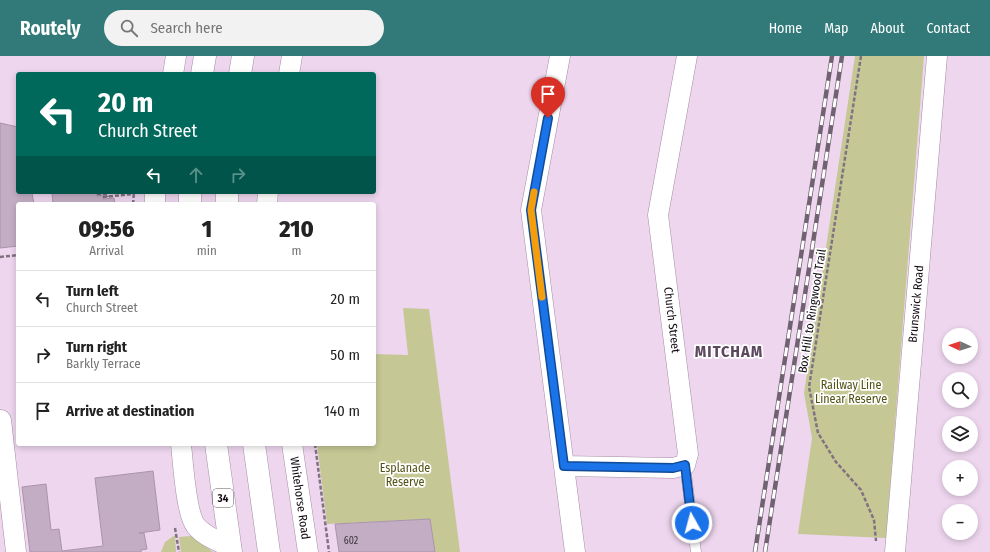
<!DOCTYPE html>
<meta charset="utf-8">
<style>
:root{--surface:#fff;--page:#f2f2f2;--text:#222;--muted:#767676;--line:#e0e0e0;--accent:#317a79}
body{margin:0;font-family:"Fira Sans Condensed",sans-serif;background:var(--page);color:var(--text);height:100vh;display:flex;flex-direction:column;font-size:15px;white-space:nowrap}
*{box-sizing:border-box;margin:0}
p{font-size:13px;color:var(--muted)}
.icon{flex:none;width:22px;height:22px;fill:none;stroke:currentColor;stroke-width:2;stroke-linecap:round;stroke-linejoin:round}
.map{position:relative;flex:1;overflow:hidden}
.drawer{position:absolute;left:16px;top:146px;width:360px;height:244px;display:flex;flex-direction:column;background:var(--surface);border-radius:4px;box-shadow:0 2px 6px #0003}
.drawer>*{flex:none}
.hud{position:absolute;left:16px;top:16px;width:360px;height:122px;border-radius:4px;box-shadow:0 2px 6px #0003;background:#00695c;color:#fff;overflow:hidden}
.needle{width:26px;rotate:273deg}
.buttons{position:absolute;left:942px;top:272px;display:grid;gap:8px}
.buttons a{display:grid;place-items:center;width:36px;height:36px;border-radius:50%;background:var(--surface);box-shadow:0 2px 6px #0003;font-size:20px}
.pin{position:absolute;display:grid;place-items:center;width:34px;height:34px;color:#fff;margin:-41px -17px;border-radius:50% 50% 50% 0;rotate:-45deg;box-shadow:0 0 4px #0007}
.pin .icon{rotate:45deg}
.me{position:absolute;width:44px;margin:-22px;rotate:353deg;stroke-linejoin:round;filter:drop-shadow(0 0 3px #0008)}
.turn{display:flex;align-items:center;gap:14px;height:84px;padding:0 16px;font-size:18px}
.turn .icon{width:52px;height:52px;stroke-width:2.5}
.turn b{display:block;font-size:28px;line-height:34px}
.lanes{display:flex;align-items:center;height:38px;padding:0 16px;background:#0003;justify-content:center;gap:20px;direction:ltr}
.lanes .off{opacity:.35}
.eta{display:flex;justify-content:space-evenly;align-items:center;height:68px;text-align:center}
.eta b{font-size:24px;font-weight:800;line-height:28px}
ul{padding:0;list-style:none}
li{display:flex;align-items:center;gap:12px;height:56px;padding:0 16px;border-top:1px solid var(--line)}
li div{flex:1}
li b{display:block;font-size:15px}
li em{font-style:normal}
header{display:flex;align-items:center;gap:24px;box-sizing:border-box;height:56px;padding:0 20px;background:var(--accent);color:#fff}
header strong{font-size:19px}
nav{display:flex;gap:22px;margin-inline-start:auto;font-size:14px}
.search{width:280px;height:36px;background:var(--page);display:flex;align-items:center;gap:10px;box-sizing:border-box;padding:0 14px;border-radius:22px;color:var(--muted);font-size:15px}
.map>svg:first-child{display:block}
</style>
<header>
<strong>Routely</strong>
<div class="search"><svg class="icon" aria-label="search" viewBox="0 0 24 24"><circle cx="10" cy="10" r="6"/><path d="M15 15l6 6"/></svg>Search here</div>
<nav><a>Home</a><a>Map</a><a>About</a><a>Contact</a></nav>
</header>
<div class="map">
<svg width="990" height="496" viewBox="0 0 990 496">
<rect width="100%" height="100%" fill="#edd6ee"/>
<path fill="#c5c894" d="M855,0H924L886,482L798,478L812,382L804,337Z
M403,252L429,253L460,496H435L430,463L327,468L317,388H374V298L408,299Z
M175,479L176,496H161L165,486Z
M191,480L213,496H181L179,481Z"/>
<path fill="#c3adc4" stroke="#aa94aa" d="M0,67L18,71V136H37L32,137L34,148H18V190L0,192Z
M52,136H97V140L103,139V143L114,142L115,148H53Z
M153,415L160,474L139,477H144L147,493L141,494V496H30L22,431L46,428L51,474L59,473L62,495L103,490L95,422Z
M430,463L435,496H339L335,468Z"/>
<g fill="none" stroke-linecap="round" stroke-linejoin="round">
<defs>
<path id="lane" d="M685,409L696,496"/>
<path id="street" d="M560,0L531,154L575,496
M173,18L176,0
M289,18L292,0
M155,148V136
M267,148L268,136
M1,364L16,496
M181,388C183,406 186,458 196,470C204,480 219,486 231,491
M292,388L308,496
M564,410L673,412L685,409L688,398L658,159L687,0
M895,496L937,0"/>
<path id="highway" d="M202,18L205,0
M240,18L243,0
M227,136V148
M190,148V136
M216,388L231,496
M254,388L269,496"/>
</defs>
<use href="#lane" stroke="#a48ea4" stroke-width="11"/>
<use href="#street" stroke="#a48ea4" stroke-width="21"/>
<use href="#highway" stroke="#a48ea4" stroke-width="23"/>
<path stroke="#817281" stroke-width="2.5" stroke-dasharray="4 2" stroke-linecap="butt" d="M861,0L809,331L818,377L836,406L861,434L874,464L876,485
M97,138H107L108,141
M103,141L133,138
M133,148L134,136
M0,201L18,199
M315,388L329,496
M175,472L179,496"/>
<use href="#lane" stroke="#fff" stroke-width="10"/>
<use href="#street" stroke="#fff" stroke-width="20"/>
<use href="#highway" stroke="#fff" stroke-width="22"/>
<defs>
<path id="rail" d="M755,496L832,0
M765,496L842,0"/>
</defs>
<use href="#rail" stroke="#706271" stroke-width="4.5"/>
<use href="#rail" stroke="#fff" stroke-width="3" stroke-dasharray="9" stroke-linecap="butt"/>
</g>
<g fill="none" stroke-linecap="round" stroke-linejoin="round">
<defs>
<path id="route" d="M548,62L531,154L564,410L673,412L685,409L692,467"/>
</defs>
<use href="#route" stroke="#114b97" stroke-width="10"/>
<use href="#route" stroke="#1a73e8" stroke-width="7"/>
<path stroke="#f59e0b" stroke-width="7" d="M534,136L531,154L542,241"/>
</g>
<g text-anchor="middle" stroke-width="3.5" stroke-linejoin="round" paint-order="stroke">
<g font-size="10" fill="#3e343e">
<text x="351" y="488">602</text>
</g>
<rect fill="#fff" stroke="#595459" stroke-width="1" x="213" y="433" width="20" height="18" rx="3"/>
<g font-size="11" font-weight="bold" fill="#120b12">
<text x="223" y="446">34</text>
</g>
<g font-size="12" fill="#120b12" stroke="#fff">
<text transform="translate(916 248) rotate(-85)" y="4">Brunswick Road</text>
<text transform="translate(812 255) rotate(-81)" y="4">Box Hill to Ringwood Trail</text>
<text transform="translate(672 264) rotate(83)" y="4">Church Street</text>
<text transform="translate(300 442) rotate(82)" y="4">Whitehorse Road</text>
</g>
<g font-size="12" fill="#525315" stroke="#fff">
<text x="851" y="333">Railway Line<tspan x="851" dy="14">Linear Reserve</tspan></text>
<text x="405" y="416">Esplanade<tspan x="405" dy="14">Reserve</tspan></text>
</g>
<g font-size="16" font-weight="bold" letter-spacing="1" fill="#5c495d" stroke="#fff">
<text x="729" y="301">MITCHAM</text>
</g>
</g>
</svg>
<div class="buttons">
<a><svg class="needle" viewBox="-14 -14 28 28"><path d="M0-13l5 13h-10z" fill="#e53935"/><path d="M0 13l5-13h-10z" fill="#767676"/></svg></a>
<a><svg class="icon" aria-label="search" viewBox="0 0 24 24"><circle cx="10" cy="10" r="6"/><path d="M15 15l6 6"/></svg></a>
<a><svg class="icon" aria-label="layers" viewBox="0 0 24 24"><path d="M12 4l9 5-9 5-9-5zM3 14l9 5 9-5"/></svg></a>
<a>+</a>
<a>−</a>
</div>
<div class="pin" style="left:548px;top:62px;background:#d93025"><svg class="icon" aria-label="arrive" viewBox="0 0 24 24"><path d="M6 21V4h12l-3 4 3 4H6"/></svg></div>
<svg class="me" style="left:692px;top:467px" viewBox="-20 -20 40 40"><circle r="17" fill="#1a73e8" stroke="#fff" stroke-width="3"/><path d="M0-11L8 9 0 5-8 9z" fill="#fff"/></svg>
<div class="hud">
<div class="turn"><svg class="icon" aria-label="left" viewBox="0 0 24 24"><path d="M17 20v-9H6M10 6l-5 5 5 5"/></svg><div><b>20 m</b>Church Street</div></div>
<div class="lanes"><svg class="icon" aria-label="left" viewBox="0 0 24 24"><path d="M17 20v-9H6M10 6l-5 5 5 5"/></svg><svg class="icon off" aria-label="ahead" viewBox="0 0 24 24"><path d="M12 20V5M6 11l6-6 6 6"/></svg><svg class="icon off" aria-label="right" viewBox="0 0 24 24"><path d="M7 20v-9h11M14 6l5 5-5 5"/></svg></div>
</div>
<section class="drawer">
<div class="eta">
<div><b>09:56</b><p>Arrival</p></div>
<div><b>1</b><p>min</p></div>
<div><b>210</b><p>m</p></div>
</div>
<ul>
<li><svg class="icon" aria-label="left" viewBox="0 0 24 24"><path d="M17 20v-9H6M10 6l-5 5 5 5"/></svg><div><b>Turn left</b><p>Church Street</p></div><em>20 m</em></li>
<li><svg class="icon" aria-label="right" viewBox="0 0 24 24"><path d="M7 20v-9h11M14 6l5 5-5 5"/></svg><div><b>Turn right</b><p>Barkly Terrace</p></div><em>50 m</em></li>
<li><svg class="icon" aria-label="arrive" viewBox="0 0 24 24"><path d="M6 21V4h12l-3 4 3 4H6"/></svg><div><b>Arrive at destination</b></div><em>140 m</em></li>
</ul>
</section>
</div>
